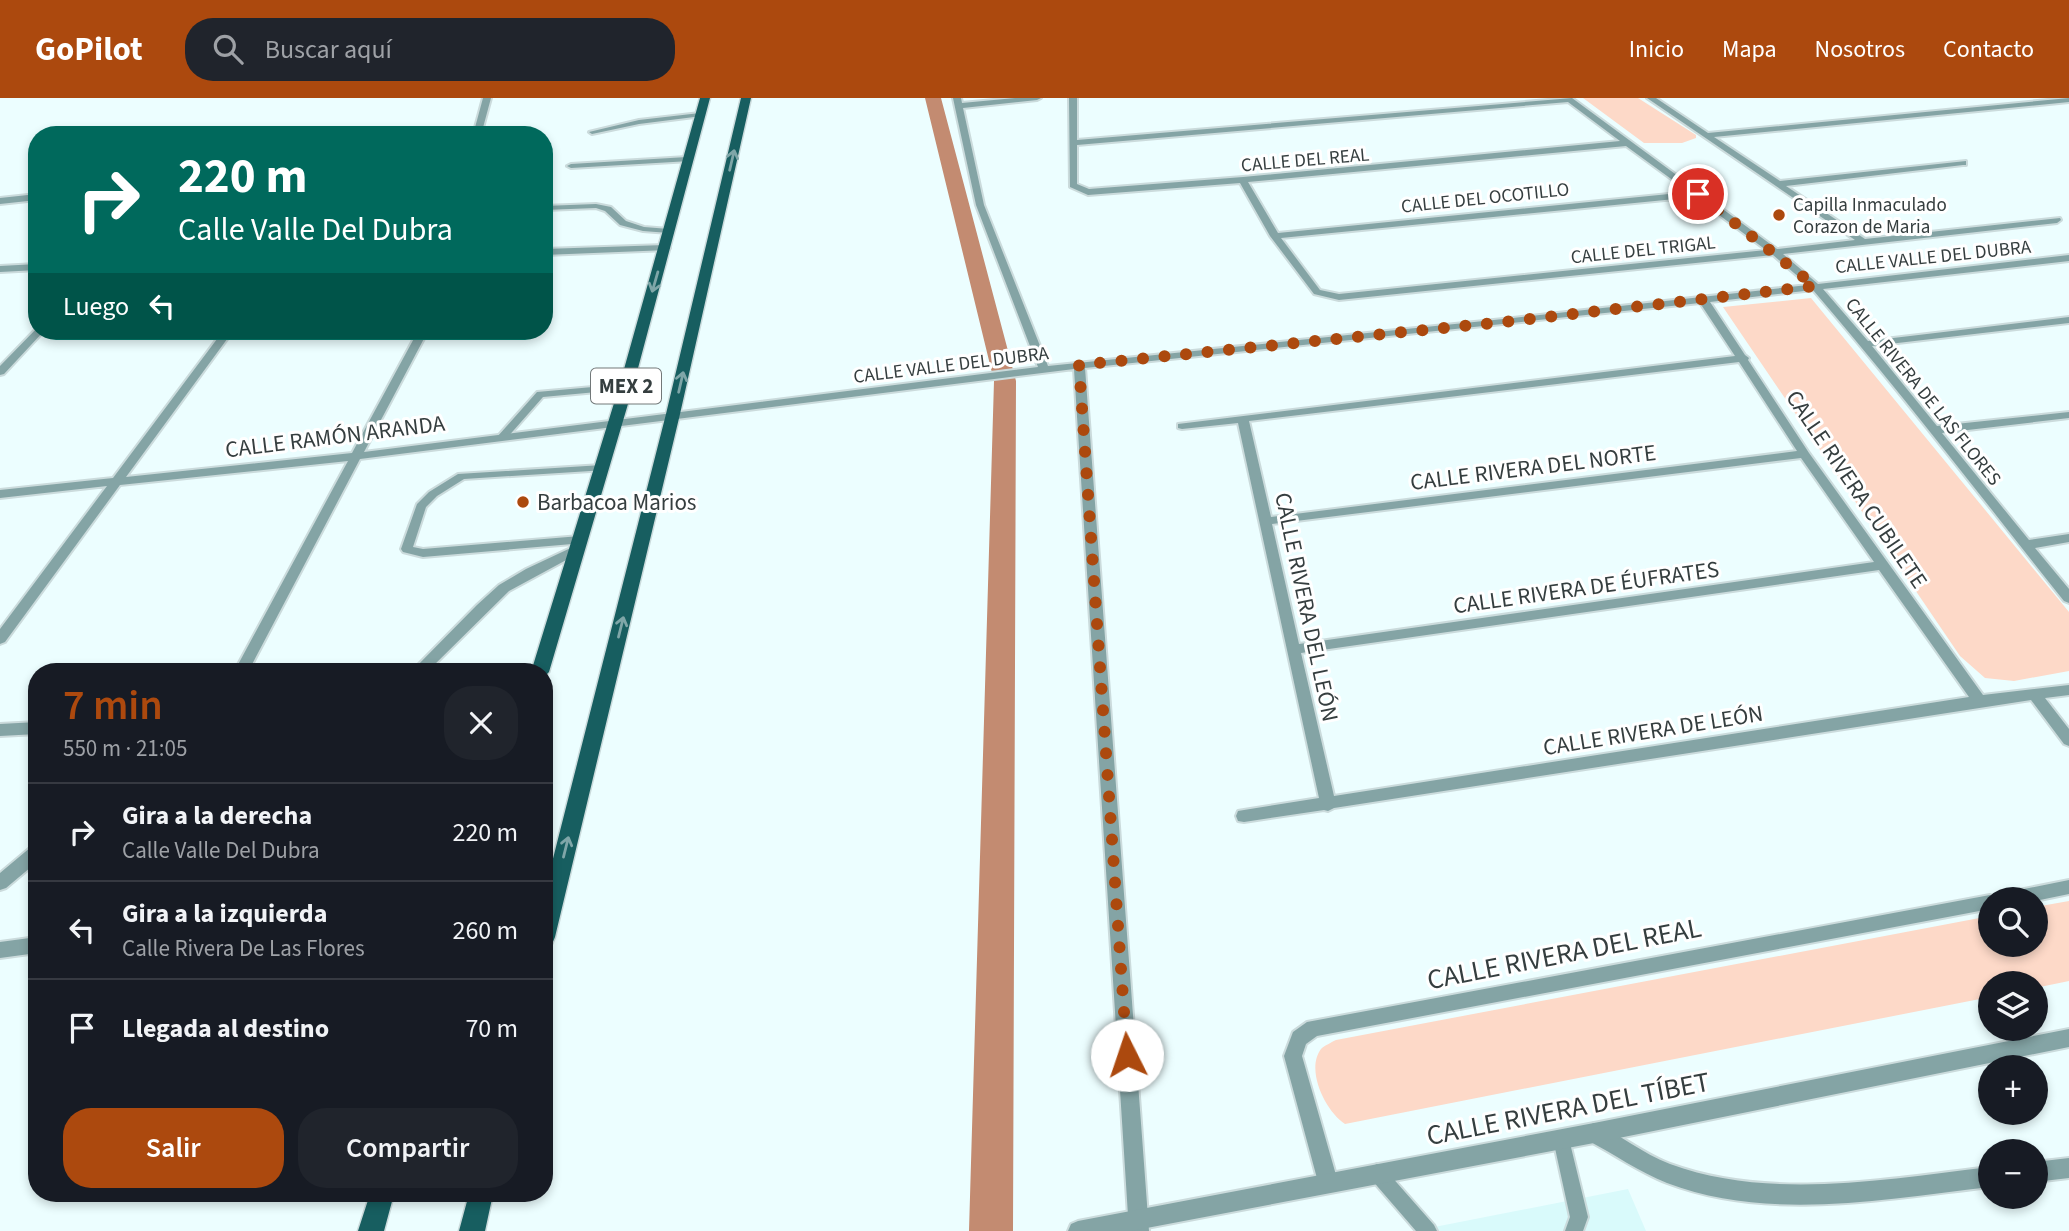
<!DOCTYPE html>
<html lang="es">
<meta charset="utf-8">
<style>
:root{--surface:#171b24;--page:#20242c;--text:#f1f3f6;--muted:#9ea1a6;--line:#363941;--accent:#ac490e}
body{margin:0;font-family:"Source Sans 3",sans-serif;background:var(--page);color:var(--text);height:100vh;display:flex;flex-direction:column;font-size:26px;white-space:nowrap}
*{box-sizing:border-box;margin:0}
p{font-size:23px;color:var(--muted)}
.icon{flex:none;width:38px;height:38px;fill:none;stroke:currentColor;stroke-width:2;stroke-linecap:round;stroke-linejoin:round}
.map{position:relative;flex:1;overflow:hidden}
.details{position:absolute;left:28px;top:565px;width:525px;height:539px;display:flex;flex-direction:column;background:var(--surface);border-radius:28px;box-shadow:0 4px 10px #0003}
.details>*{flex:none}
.banner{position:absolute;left:28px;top:28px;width:525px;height:214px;border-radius:28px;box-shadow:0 4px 10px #0003;background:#00695c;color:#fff;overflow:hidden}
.fabs{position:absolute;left:1978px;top:789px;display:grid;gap:14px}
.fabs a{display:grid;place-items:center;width:70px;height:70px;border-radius:50%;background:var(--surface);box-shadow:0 4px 10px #0003;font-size:35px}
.pin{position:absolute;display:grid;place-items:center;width:60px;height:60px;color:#fff;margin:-30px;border:4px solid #fff;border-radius:50%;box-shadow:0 2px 7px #0007}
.me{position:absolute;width:77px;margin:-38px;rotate:356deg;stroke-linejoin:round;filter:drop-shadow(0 0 5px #0008)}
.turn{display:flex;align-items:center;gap:24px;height:147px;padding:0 35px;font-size:32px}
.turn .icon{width:91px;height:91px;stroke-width:2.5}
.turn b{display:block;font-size:49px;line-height:60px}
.then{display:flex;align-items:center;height:66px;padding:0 35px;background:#0003;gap:14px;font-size:26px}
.round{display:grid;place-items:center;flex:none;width:74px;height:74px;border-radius:28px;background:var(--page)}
.overview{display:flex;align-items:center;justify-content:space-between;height:119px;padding:0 35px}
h1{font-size:42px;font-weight:600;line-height:52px;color:var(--accent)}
.action{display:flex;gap:14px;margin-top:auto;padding:14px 35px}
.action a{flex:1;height:80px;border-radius:28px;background:var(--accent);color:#fff;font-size:28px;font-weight:600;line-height:80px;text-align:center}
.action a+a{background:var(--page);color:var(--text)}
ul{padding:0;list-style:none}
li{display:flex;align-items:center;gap:21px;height:98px;padding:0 35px;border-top:2px solid var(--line)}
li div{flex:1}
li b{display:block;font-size:26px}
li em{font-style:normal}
header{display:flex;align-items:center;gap:42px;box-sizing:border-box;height:98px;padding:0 35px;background:var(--accent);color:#fff}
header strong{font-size:33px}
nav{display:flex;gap:38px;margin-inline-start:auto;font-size:24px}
.search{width:490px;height:63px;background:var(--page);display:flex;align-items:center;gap:18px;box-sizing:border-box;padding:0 24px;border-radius:28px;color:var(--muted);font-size:26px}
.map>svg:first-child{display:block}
</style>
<header>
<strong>GoPilot</strong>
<div class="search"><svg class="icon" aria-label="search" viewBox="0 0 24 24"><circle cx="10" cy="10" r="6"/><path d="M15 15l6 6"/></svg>Buscar aquí</div>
<nav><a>Inicio</a><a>Mapa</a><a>Nosotros</a><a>Contacto</a></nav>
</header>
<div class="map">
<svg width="2069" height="1133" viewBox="0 0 2069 1133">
<rect width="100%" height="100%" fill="#ecfeff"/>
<path fill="#d9fafb" d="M1628,1091L1646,1133H1414Z"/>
<path fill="#fdd9c8" d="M1583,0H1638L1696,37V40L1682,45H1644Z
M1811,200L2069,514V573L2014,583L1985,580L1960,558L1723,209Z
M2069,803V883L2035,890V886H1990V899L1345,1026C1326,1014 1305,972 1321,951C1324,948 1332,944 1336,942L1990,818V847H2035V809Z"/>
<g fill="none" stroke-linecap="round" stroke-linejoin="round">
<path fill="#c38b71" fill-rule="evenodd" d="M925,0H941L1016,283L1013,1133H969L994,283Z"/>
<defs>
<path id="service" d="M700,15L703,17L702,18L639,26L592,36L589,34L639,22Z
M687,59L691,61L690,63L571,70L567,68L571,66Z
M596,106L611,109L626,123L644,129L669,131L673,133L669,135L643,133L620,127L605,113L596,110L544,112V108Z
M626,286L629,287V291L543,299L506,341L502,342L497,339L537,294Z
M602,367L607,370L606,372L464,381L437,398L426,409L413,449L423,451L580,438L584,439L586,442L584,445L423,459L403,454L401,451L417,406L429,394L458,376Z
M1561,1033L1567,1035L1569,1041L1588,1119L1583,1133H1565L1570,1119L1553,1041L1555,1035Z
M1377,1066L1383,1069L1434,1127L1437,1133H1416L1371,1081L1368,1075L1371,1069Z"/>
<path id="minor" d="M483,0H491L481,37H473Z
M953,0H961L962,5L1015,0H1041L1037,2L963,10L984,107L1048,268L1513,220L1808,187L1773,157L1339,202L1314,196L1270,138L1240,85L1088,97L1070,89L1069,0H1077V42L1572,0L1777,151L1855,142L1647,0H1656L1708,35L2069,0V4L1714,39L1780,83L1966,63V67H1963L1786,88L1865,141L2060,120L2061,122L2057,125L1783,156L1818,186L2069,157V163L1823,191L1868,243L2069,219V225L1872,248L1937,328L2069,314V320L1942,335L2029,442L2069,436V444L2035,450L2069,491V505L2064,503C1982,400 1900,293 1813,192L1710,204L1745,257L1749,260L1748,262L1809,355L1983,597L2069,587V597L2045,600L2069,631V648L2064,646L2031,602L1334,710L1328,713L1324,712L1244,724L1238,723L1236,718L1238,713L1244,712L1319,700L1238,325L1182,331L1178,330V326L1735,258L1700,205L1085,270L1149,1133H1129L1074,271L360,361L248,574H234L348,363L120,387L5,544L0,546V531L107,388L0,400V392L113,380L223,233H233L126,379L352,355L418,233H428L364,354L1038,269L976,107ZM1568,4L1620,43L1243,79L1089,91L1077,86V47ZM1626,48L1689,94L1278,135L1248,84ZM1695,99L1766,152L1339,196L1320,192L1281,140ZM1739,264L1797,353L1271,419L1249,323ZM1801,360L1874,464L1299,546L1272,426ZM1879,472L1969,599L1334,698L1301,555Z
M37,96V102L0,106V100Z
M665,147L670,150L668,152L544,157V151Z
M37,166V172L0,174V168Z
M37,230V233H44L4,276L0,277V268Z
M577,447L581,448L583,451L581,454L509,493L427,574H411L477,507L499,487L526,471Z
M37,624V636L0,638V626Z
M37,747V764L6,790L0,792V775L31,749Z
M2069,782V796L2035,803L1990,802V811L1317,938L1306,946L1302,958L1338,1084L1335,1091L1328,1094L1321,1091L1318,1084L1284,958L1293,934L1307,924L1990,797L1997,800L1998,797L2004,795Z
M37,839V855L0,860V844Z
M1594,1025C1620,1036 1643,1056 1670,1066C1771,1103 1886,1081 1990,1069V1089C1885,1101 1769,1124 1667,1085C1639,1074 1614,1056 1587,1042L1584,1035L1587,1028Z
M2069,1060V1080L2035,1084V1064Z"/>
<path id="tertiary" d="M2069,931V949L1594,1045L1131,1133H1068L1071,1126L1078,1123L1594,1025Z"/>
<path id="primary" d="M700,0H710L633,289L549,574L544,579V574H531L619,289Z
M741,0H751L680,316L555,839L552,846L544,848V796L666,316Z
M370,1096H394L384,1133H358Z
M469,1096H493L485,1133H459Z"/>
</defs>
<use href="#service" stroke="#cbdbdc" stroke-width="4"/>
<use href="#minor" stroke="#cbdbdc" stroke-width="4"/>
<use href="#tertiary" stroke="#cbdbdc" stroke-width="4"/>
<use href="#primary" stroke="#cbdbdc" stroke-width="3"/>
<use href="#service" fill="#84a4a5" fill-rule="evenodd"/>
<use href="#minor" fill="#84a4a5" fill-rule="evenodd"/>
<use href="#tertiary" fill="#84a4a5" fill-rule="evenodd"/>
<use href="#primary" fill="#175e60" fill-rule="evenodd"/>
</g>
<defs><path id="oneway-shaft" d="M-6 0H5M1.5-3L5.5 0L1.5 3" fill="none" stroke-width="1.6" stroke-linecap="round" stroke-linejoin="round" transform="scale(1.75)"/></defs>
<g stroke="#7fa6a8">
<use href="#oneway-shaft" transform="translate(732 62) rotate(-77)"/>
<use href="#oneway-shaft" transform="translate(655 184) rotate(106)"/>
<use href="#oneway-shaft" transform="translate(681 284) rotate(-77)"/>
<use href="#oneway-shaft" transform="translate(621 529) rotate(-76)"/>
<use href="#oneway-shaft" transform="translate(566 749) rotate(-76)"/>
</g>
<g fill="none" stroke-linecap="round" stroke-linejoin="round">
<path stroke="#ac490e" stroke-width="12" stroke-dasharray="0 21.6" d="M1127,957L1079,267L1513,223L1815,188L1698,96"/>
</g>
<g fill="#ac490e" stroke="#fff" stroke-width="2.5">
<circle cx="1779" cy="117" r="7"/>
<circle cx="523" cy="404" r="7"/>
</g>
<g text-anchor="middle" stroke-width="6" stroke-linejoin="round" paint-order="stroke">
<g font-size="19" fill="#353e3f" stroke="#fff">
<text transform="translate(1305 61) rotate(-5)" y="7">CALLE DEL REAL</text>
<text transform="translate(1485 99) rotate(-6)" y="7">CALLE DEL OCOTILLO</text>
<text transform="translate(1643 151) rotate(-6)" y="7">CALLE DEL TRIGAL</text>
<text transform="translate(1933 158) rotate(-6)" y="7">CALLE VALLE DEL DUBRA</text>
<text transform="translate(951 266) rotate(-7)" y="7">CALLE VALLE DEL DUBRA</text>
<text transform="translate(1924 293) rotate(51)" y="7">CALLE RIVERA DE LAS FLORES</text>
</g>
<g font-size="19" fill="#353e3f" stroke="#fff" text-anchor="start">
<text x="1793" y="113">Capilla Inmaculado<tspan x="1793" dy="22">Corazon de Maria</tspan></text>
</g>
<rect fill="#fff" stroke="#727879" stroke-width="2" x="591" y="270.5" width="70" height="35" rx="5"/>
<g font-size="21" font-weight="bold" fill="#353e3f">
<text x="626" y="295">MEX 2</text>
</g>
<g font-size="23" fill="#353e3f" stroke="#fff">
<text transform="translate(335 338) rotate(-7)" y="8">CALLE RAMÓN ARANDA</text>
<text transform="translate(1533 369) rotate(-7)" y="8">CALLE RIVERA DEL NORTE</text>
<text transform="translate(1857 391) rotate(56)" y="8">CALLE RIVERA CUBILETE</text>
<text transform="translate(1586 489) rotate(-8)" y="8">CALLE RIVERA DE ÉUFRATES</text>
<text transform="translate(1307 509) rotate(78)" y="8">CALLE RIVERA DEL LEÓN</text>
<text transform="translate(1653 632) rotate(-9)" y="8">CALLE RIVERA DE LEÓN</text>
</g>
<g font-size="23" fill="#353e3f" stroke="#fff" text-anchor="start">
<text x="537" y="412">Barbacoa Marios</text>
</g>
<g font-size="28" fill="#353e3f" stroke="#fff">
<text transform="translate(1564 855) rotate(-11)" y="10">CALLE RIVERA DEL REAL</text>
<text transform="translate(1568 1010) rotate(-11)" y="10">CALLE RIVERA DEL TÍBET</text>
</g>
</g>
</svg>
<div class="fabs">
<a><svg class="icon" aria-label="search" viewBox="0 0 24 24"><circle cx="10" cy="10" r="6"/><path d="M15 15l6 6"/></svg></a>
<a><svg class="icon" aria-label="layers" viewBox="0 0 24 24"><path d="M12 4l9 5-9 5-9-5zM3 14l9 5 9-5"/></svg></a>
<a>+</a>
<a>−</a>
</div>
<div class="pin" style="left:1698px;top:96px;background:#d93025"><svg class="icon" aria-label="arrive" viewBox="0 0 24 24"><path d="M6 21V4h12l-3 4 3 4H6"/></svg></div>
<svg class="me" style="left:1127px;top:957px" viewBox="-20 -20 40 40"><circle r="19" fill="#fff"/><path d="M0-13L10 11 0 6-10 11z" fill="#ac490e"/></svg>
<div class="banner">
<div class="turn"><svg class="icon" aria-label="right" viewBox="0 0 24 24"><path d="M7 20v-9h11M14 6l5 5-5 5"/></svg><div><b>220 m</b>Calle Valle Del Dubra</div></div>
<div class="then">Luego<svg class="icon" aria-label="left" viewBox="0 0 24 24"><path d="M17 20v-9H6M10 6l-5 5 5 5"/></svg></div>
</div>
<section class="details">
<div class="overview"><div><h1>7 min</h1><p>550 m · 21:05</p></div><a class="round"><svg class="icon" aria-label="close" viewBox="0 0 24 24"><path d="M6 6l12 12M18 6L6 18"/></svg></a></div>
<ul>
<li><svg class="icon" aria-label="right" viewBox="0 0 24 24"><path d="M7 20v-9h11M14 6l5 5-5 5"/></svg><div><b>Gira a la derecha</b><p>Calle Valle Del Dubra</p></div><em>220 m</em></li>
<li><svg class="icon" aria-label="left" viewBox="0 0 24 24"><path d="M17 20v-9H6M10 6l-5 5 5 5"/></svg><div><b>Gira a la izquierda</b><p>Calle Rivera De Las Flores</p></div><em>260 m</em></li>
<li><svg class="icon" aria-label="arrive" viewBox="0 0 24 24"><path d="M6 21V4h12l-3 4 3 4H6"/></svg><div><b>Llegada al destino</b></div><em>70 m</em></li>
</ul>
<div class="action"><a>Salir</a><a>Compartir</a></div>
</section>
</div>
